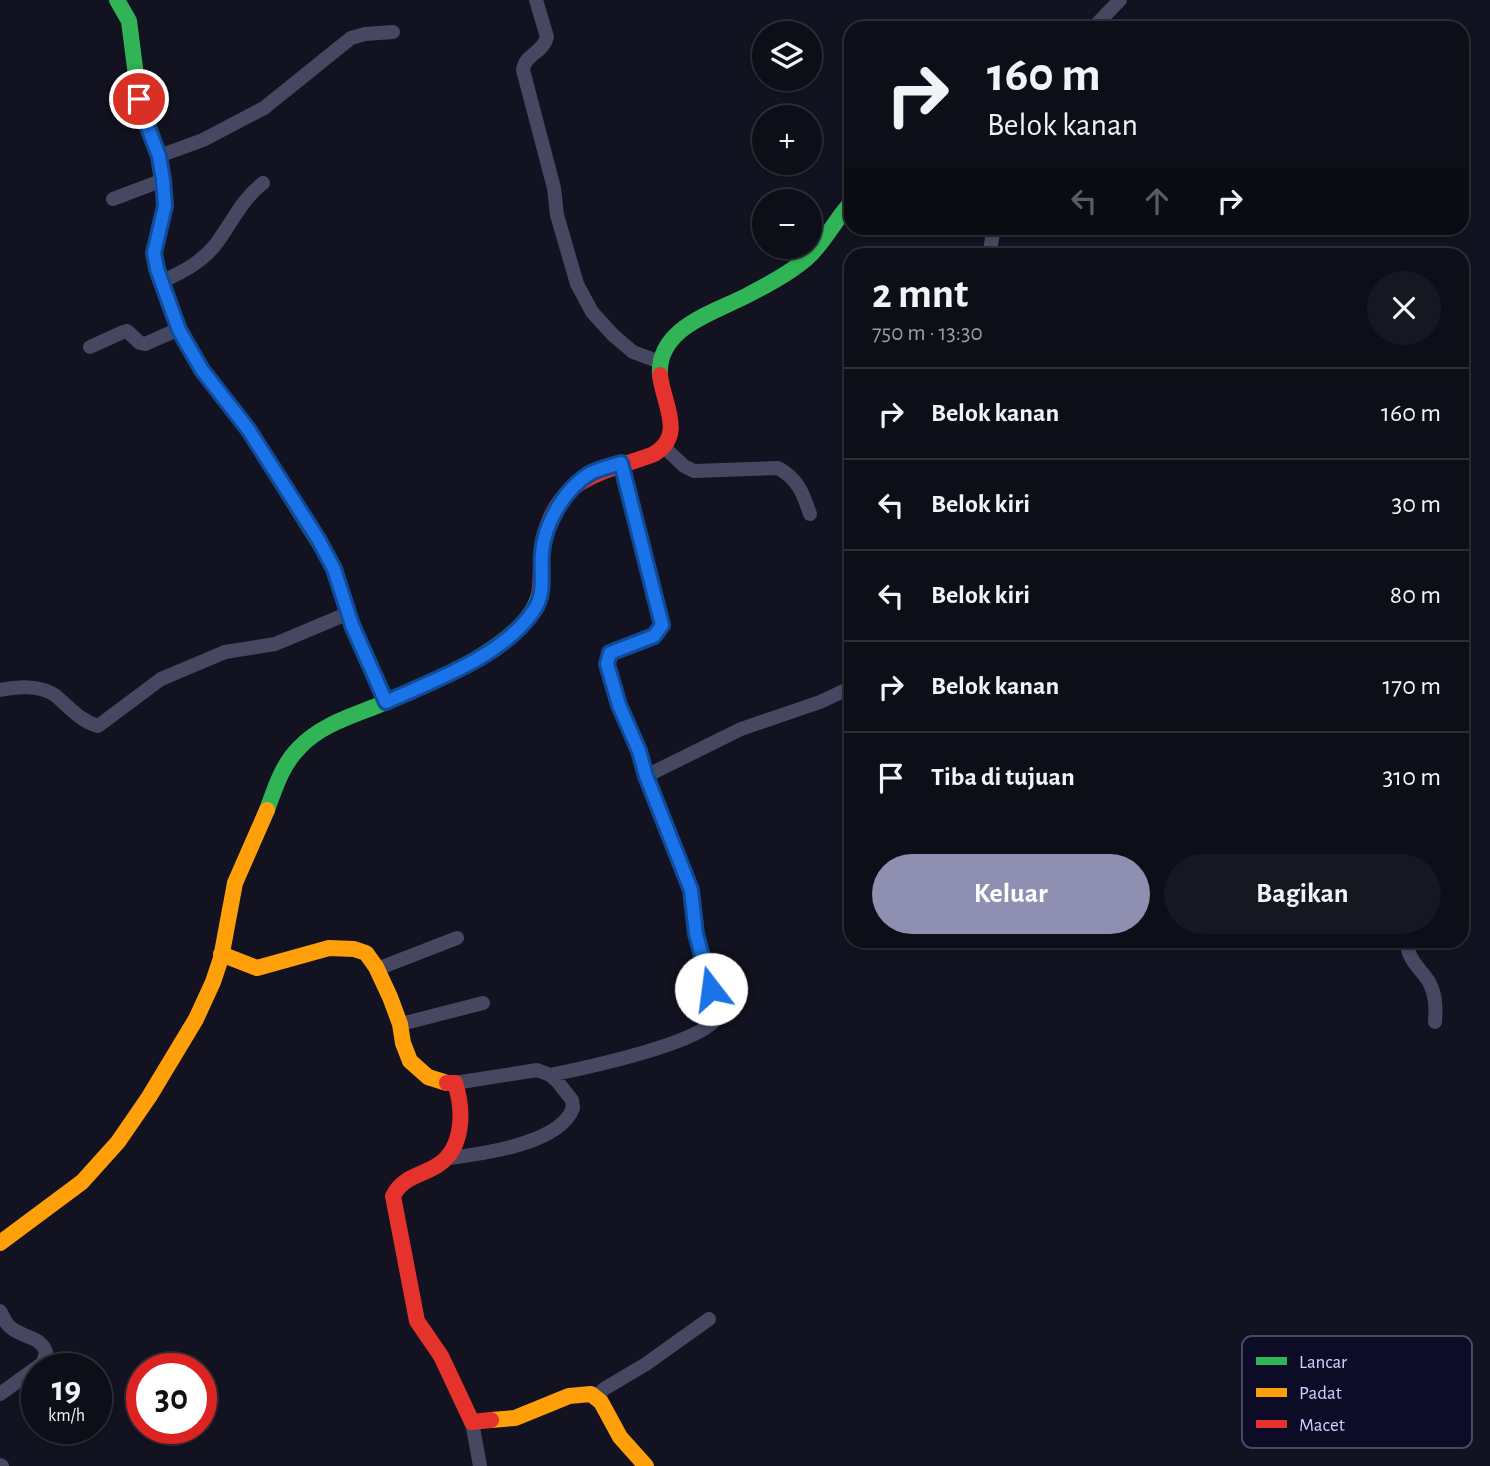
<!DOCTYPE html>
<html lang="id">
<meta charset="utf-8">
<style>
:root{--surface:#0e0e18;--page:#171721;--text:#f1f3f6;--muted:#9b9ca2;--line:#2e2e37;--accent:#8e8fb1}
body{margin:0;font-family:"Alegreya Sans",sans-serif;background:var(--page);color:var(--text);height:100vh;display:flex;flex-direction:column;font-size:26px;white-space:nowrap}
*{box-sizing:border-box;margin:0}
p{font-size:23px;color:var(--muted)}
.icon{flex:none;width:38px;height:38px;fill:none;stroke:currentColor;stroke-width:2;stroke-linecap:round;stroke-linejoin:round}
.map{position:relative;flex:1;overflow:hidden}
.sheet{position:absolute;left:844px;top:248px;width:625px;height:700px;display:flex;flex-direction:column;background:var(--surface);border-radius:21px;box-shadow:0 2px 5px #0004,0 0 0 2px var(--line)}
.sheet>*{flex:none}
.banner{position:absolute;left:844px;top:21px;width:625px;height:214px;border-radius:21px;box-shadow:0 2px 5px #0004,0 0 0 2px var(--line);background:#0e0e18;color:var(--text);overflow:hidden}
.tools{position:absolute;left:752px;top:21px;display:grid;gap:14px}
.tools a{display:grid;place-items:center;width:70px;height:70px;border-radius:50%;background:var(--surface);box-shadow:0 2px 5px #0004,0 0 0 2px var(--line);font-size:35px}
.speed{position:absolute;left:21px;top:1353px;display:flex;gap:14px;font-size:35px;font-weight:700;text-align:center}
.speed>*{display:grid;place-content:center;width:91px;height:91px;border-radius:50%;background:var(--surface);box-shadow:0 2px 5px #0004,0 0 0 2px var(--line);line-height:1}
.speed small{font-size:18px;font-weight:400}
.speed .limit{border:10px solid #d22;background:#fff;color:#111}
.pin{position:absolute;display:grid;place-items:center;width:60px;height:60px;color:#fff;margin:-30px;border:4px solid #fff;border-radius:50%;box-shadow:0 2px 7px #0007}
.me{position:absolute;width:77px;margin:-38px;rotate:345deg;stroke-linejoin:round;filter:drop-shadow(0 0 5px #0008)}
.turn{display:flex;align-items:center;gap:24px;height:147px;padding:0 28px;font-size:32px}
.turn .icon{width:91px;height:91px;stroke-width:2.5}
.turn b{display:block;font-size:49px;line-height:60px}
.lanes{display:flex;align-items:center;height:66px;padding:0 28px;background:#0003;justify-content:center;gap:35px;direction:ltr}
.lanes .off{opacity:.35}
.round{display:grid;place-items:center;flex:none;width:74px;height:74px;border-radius:37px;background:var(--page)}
.head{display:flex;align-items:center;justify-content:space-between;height:119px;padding:0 28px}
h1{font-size:42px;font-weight:700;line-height:52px}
.action{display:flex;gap:14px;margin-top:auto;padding:14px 28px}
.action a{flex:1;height:80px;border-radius:42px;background:var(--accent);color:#fff;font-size:28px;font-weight:700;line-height:80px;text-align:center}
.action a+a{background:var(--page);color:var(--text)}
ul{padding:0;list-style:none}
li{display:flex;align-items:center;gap:21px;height:91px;padding:0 28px;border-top:2px solid var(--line)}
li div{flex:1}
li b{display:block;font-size:26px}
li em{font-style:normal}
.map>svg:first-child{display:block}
</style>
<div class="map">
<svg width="1490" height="1466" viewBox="0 0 1490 1466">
<rect width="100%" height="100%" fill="#121220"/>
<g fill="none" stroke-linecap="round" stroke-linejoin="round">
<path stroke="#464861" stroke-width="14" d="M536,0L547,37C543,53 525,54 523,70L554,188L557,215L577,284L592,312L613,335L633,352L660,362
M1093,28L1120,0
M159,156L203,140L264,108L351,38L365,34L393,32
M113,199L163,180
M989,256L994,228
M161,282C182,272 201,263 216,244C232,223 241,200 263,183
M90,347L123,332L127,331L140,343L145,344L179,329
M666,449L684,466L694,471L778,468C798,479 803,493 810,514
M621,463L662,625L654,636L610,653C599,671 631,729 638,749C642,758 644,767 646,776L741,729L820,702L850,688
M0,690C17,686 41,685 56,696C69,707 80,721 98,726L161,679L225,652L275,644L349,613
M1407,942C1407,959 1420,968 1429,982C1436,995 1436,1007 1435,1022
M377,969L457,938
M401,1024L483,1003
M550,1075C580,1069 705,1043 717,1017L696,934L691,890L646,776
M449,1158C482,1154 560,1144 573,1108L572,1100L557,1081L550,1075L537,1070L455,1083
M0,1311C3,1316 5,1322 9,1326C21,1338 40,1335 46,1352L43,1363L0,1394
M596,1397L604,1389L646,1364L709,1319
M472,1422L480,1466
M0,1465L2,1466"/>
<path stroke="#30b455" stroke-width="16" d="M117,0L129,21L139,99L159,156L165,206L154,253L157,269L179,329L202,370L248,429L326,554
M660,375C657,328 713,313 746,296C767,285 788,274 806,259C824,244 834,221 850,204
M267,810C275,788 282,765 299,748C321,724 355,715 384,703C427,685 527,644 539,595"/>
<path stroke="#ff9f0a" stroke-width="16" d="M221,954L257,968L329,948L354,949L366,953L376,967L390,997L400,1024L403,1043L410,1061L428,1077L447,1083
M0,1243L82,1182L118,1142L149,1097L196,1019L213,982L221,958L235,883L267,810
M491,1420L515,1418L569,1396L591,1394L601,1402L620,1437L646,1466"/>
<path stroke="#e5322d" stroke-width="16" d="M326,554L334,569L352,625L386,702
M539,595C542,578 540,559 543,542C557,475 602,474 654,454C686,435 663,404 660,375
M447,1083H455C464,1110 464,1148 438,1165C421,1176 403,1176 393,1196L417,1321L441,1356L472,1422L491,1420"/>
</g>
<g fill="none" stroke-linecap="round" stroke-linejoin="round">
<defs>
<path id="route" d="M139,99L143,115L159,156L163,180L165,206L154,253L157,269L179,330L202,370L248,429L318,539L334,569L352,625L386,702C434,680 504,656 534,610C546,593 540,572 542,553C544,524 565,488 591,473C599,469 611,466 621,463L662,625L654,636L610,653L607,664L619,705L639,751L646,776L691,890L696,934L711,989"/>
</defs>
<use href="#route" stroke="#114b97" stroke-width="18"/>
<use href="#route" stroke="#1a73e8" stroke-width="12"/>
</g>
<rect x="1242" y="1336" width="230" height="112" rx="10" fill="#0c0c26" stroke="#474867" stroke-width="2"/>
<rect x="1256" y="1357" width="31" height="8" fill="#30b455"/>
<rect x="1256" y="1388" width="31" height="9" fill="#ff9f0a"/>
<rect x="1256" y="1420" width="31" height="8" fill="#e5322d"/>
<g font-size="19" fill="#d0d3ff">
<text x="1299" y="1368">Lancar</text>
<text x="1299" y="1399">Padat</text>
<text x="1299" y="1431">Macet</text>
</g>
</svg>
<div class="tools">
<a><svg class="icon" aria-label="layers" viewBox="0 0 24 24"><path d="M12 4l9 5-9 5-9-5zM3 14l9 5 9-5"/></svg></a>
<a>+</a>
<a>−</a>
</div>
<div class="speed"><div>19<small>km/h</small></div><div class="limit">30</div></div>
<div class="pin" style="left:139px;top:99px;background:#d93025"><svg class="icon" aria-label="arrive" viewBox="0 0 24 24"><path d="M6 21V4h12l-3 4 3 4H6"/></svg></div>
<svg class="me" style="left:711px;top:989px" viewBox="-20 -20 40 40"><circle r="19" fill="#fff"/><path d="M0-13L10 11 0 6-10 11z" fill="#1a73e8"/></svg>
<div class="banner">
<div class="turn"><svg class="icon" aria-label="right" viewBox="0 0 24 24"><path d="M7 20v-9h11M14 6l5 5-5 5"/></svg><div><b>160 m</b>Belok kanan</div></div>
<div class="lanes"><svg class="icon off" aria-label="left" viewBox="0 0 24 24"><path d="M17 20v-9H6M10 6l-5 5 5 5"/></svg><svg class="icon off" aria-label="ahead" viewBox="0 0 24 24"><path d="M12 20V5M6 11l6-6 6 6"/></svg><svg class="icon" aria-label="right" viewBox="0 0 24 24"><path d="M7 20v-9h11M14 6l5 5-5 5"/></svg></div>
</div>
<section class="sheet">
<div class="head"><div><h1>2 mnt</h1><p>750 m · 13:30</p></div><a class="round"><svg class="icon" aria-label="close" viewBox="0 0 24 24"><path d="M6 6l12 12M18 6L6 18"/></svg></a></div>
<ul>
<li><svg class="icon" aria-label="right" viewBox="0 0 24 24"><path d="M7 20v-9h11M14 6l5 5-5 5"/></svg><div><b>Belok kanan</b></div><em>160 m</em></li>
<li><svg class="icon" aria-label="left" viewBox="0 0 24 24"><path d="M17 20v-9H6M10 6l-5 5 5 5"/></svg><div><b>Belok kiri</b></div><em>30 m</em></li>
<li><svg class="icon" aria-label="left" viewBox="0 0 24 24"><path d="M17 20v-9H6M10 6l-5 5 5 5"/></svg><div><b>Belok kiri</b></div><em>80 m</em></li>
<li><svg class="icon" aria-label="right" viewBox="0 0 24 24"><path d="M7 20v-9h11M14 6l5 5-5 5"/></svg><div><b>Belok kanan</b></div><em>170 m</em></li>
<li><svg class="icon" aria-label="arrive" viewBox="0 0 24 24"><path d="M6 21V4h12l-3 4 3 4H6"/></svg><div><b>Tiba di tujuan</b></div><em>310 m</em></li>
</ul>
<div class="action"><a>Keluar</a><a>Bagikan</a></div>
</section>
</div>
